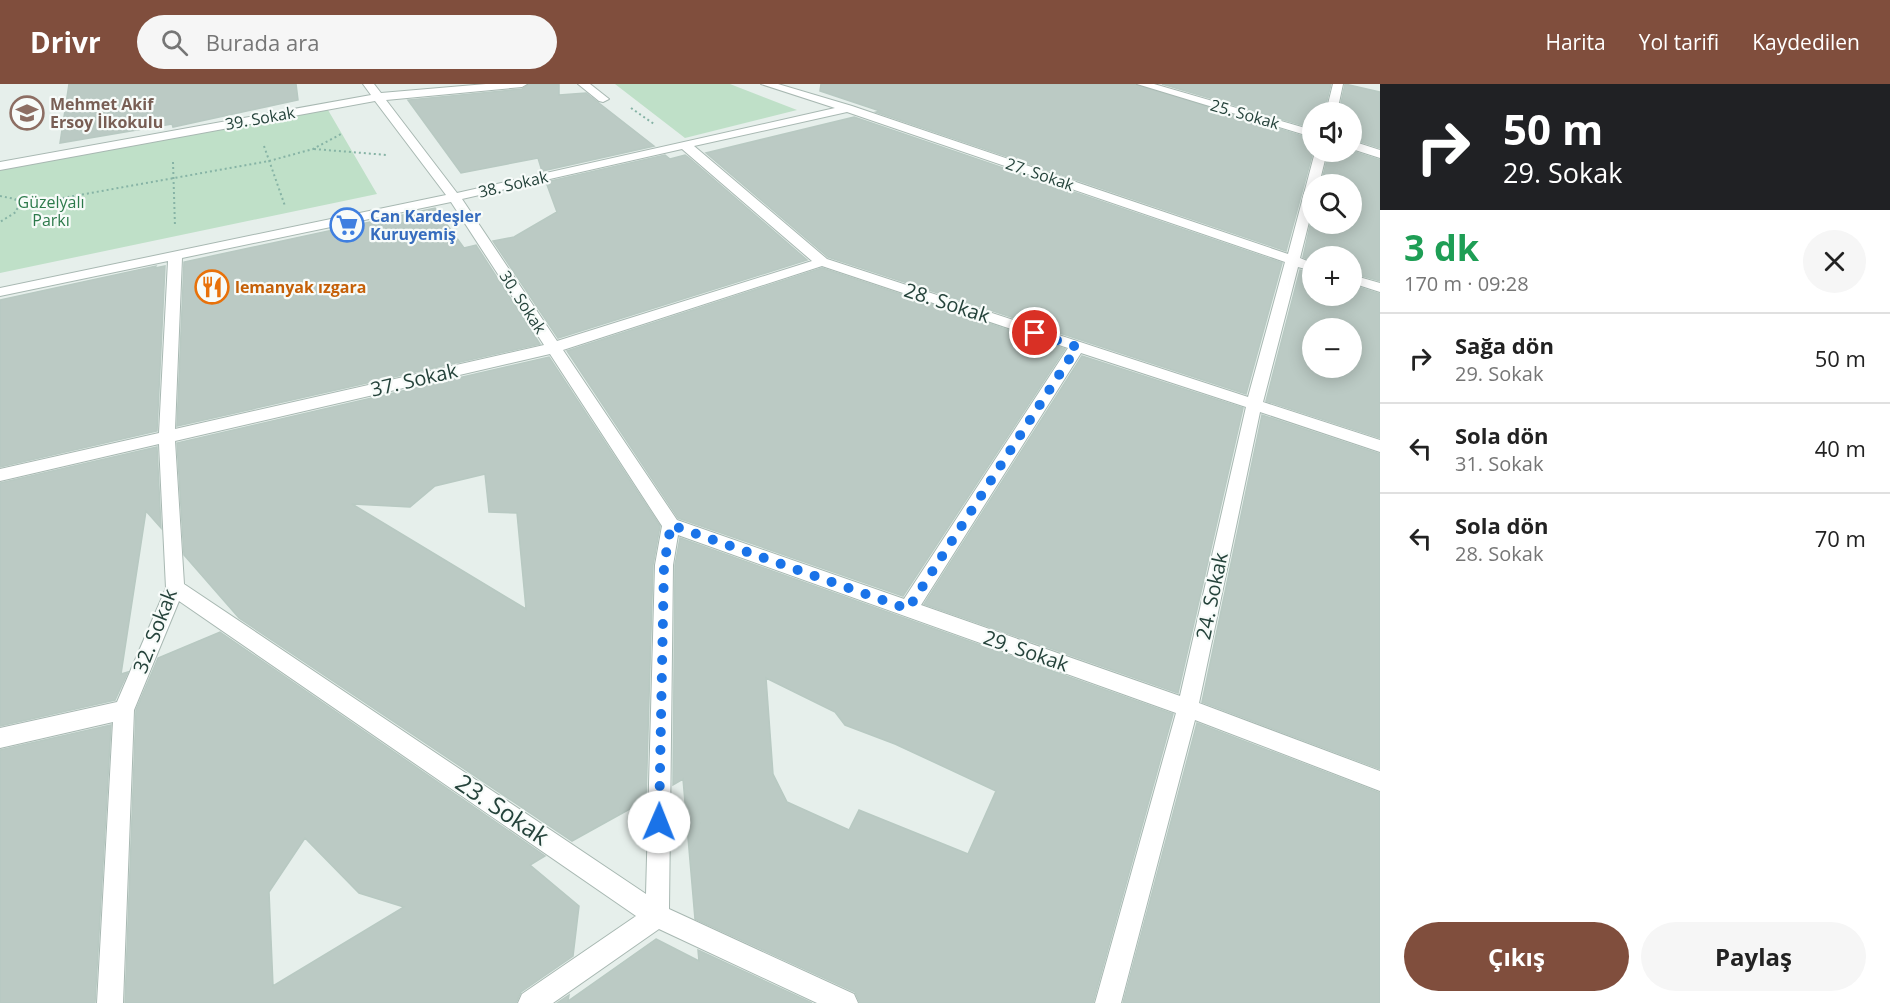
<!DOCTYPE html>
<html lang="tr">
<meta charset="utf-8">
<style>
:root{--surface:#fff;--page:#f6f6f6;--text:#222;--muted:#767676;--line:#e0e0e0;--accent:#804e3d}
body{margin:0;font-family:"Open Sans",sans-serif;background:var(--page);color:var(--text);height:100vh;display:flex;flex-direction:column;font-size:22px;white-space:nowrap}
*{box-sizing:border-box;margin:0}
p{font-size:20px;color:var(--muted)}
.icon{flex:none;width:33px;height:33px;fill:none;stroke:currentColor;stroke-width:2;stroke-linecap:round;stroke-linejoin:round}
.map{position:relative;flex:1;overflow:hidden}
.sheet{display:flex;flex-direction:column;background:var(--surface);width:510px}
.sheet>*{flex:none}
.guide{background:#202124;color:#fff;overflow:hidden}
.tools{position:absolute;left:1302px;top:18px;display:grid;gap:12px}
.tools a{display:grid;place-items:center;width:60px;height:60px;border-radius:50%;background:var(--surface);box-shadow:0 3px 15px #0003;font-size:30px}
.pin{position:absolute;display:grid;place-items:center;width:51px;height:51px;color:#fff;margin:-26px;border:3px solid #fff;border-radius:50%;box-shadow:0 2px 6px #0007}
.me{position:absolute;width:66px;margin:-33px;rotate:1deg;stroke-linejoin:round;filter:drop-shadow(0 0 4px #0008)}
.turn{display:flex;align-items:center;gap:21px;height:126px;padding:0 24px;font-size:27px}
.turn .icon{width:78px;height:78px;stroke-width:2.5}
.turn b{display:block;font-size:42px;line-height:51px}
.round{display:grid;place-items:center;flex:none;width:63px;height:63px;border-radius:32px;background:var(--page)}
.headline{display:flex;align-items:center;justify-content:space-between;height:102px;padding:0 24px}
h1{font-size:36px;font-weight:700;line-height:45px;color:#1e9e55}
.action{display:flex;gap:12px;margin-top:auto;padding:12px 24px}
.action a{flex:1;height:69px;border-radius:36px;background:var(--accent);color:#fff;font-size:24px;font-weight:700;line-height:69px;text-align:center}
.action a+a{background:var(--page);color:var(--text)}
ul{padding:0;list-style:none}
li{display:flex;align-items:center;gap:18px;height:90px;padding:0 24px;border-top:2px solid var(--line)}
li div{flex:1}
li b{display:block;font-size:22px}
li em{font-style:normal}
header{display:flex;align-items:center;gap:36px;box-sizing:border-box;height:84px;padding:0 30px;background:var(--accent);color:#fff}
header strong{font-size:28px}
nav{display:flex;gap:33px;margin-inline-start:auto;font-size:21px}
.search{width:420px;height:54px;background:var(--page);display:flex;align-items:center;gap:15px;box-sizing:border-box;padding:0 21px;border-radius:33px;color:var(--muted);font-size:22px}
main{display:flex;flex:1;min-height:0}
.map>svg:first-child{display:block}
</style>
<header>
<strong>Drivr</strong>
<div class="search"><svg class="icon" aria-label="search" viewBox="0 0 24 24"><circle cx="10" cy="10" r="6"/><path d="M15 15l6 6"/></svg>Burada ara</div>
<nav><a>Harita</a><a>Yol tarifi</a><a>Kaydedilen</a></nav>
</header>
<main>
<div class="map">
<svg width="1380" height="919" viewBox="0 0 1380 919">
<rect width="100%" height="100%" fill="#e6efeb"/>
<path fill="#bfe0c8" d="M615,0H730L797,26L685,54Z
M328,26L377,110L0,189V85Z"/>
<path fill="#bbcac4" stroke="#b8c9c2" stroke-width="1.5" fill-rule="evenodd" d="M69,0H296L298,16L173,43L172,40L60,59Z
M529,0H559V11L586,9L654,62L542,87L538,74L461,89L408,16L522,5Z
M821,0H1135L1312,55L1313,68L1286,167L876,28L880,27L820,7Z
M1162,0H1331L1324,28H1312V44Z
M1345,0L1380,8V64L1352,55V28H1339Z
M854,33L1282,179L1246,310L828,173L706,69Z
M1352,67L1380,76V197L1352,189V172H1312V177L1303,173L1312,133V140H1352V100H1321L1329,68Z
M665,71L670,75L685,71L688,73L807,176L558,254L493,157L514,153L557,128L546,98Z
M435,124L464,164L476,161L540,260L177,342L184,178Z
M156,182L155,184L165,182L157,347L0,383V216Z
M822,184L1065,265L903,512L678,434L567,267Z
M1300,186L1312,189V212H1352V201L1380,210V354L1266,317ZM1312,244H1352V284H1312Z
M1082,272L1243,324L1178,609L924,520Z
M549,273L660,442L653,481L646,716L572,757L239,534L184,471L177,359ZM485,390L489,428L517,429L526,525L352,420L410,423L435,402Z
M1262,331L1380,370V685L1202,618Z
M157,363L161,444L146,427L121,590L128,588L115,616L0,642V399Z
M680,454L1173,630L1093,919H860L855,908L695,835L683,695L673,701L675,481ZM766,594L835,628L845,641L895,660L996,707L968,770L859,726L849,746L787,718L773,690Z
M220,548L545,772L530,781L579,822L573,872L521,908L516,919H125L136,626L158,574ZM305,754L359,809L404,823L273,902L269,808Z
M1197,639L1380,709V919H1123Z
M111,641L95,919H0V666Z
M656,855L699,877L698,866L812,919H557L569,911L568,917Z"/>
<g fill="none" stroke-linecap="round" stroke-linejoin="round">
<defs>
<path id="service" d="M578,0H590L609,15L603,18L599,17Z"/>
<path id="minor" d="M363,0H374L381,9L486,0H527L522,3L386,16L457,109L835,24L761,0H778L852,22L1288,170L1315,68H1327L1319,100H1312V126L1300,174L1312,179V187L1298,183L1263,318L1380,356V368L1260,328L1199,619L1380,687V707L1195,636L1121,919H1095L1176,629L678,451L673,481L669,825L854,910L858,919H817L659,845L553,919H518L522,910L636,832L179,517L134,626L123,919H97L113,638L0,664V644L117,618L166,504L159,360L0,397V385L159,349L168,177L0,212V204L446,111L375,17L0,86V78L371,11ZM847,28L1285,178L1248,313L827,175L694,62ZM682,65L812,177L557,257L462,115ZM451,118L544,261L175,345L182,174ZM822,182L1068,264L904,515L677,436L563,266ZM1081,269L1246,323L1180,612L921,521ZM550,270L662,442L655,481L646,810L184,500L175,357Z
M1137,0H1154L1312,46V53Z
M1333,0H1343L1337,28H1326Z
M1352,57L1380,66V74L1352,65Z
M1352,191L1380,199V208L1352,199Z"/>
</defs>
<use href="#service" stroke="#a8b8b2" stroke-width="2"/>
<use href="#minor" stroke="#a8b8b2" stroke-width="2"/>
<path stroke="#86b3a5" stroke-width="2" stroke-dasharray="2 3" stroke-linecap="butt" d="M631,24L654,40
M264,62L285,122
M314,65L387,71
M173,78L175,143
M0,112L15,115L18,122L16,128L0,138
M18,122L269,77L313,65L343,49"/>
<use href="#service" fill="#fff" fill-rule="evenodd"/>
<use href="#minor" fill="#fff" fill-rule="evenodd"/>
</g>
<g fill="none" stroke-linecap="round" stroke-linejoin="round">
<path stroke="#1a73e8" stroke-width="10" stroke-dasharray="0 18" d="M659,738L664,481L671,441L908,525L1077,263L1035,249"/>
</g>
<defs>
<symbol id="school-ring" viewBox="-11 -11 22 22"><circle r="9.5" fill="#f7fbf9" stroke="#8d6e63" stroke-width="1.5"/><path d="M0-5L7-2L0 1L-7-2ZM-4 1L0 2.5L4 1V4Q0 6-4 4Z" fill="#8d6e63"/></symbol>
<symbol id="supermarket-ring" viewBox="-11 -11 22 22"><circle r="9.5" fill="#f7fbf9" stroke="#3f7fe0" stroke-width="1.5"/><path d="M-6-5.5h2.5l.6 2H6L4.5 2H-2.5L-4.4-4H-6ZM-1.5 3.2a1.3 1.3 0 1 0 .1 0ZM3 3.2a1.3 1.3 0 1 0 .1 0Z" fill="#3f7fe0"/></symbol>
<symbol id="restaurant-ring" viewBox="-11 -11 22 22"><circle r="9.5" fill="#f7fbf9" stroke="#e8710a" stroke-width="1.5"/><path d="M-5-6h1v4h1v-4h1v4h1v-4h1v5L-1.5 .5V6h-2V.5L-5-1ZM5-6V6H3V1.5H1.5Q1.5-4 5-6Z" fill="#e8710a"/></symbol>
</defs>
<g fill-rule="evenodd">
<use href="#school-ring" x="8" y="10" width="38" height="38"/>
<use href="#supermarket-ring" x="328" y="122" width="38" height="38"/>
<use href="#restaurant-ring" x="193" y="184" width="38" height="38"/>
</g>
<g text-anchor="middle" stroke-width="4.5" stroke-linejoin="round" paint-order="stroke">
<g font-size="16" font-weight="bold" fill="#785e54" stroke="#f7fbf9" text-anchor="start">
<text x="50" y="26">Mehmet Akif<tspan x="50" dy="18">Ersoy İlkokulu</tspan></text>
</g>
<g font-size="16" fill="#24423a" stroke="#f7fbf9">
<text transform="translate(1245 30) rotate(16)" y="6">25. Sokak</text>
<text transform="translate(260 34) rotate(-10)" y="6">39. Sokak</text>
<text transform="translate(1040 90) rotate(19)" y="6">27. Sokak</text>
<text transform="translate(513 100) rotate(-13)" y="6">38. Sokak</text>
<text transform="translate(523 218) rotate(57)" y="6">30. Sokak</text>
</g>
<g font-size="16" fill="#2d7a4b" stroke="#f7fbf9">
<text x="51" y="124">Güzelyalı<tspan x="51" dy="18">Parkı</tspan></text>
</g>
<g font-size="16" font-weight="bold" fill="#366cbe" stroke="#f7fbf9" text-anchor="start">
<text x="370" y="138">Can Kardeşler<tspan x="370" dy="18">Kuruyemiş</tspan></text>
</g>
<g font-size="16" font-weight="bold" fill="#c56008" stroke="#f7fbf9" text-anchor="start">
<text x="235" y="209">lemanyak ızgara</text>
</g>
<g font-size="20" fill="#24423a" stroke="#f7fbf9">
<text transform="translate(947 219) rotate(18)" y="7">28. Sokak</text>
<text transform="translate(414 296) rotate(-13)" y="7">37. Sokak</text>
<text transform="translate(1212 512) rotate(-78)" y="7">24. Sokak</text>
<text transform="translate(155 547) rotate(-69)" y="7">32. Sokak</text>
<text transform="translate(1026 567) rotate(19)" y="7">29. Sokak</text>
</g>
<g font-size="24" fill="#24423a" stroke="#f7fbf9">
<text transform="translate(502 726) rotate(34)" y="8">23. Sokak</text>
</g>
</g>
</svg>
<div class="tools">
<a><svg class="icon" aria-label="sound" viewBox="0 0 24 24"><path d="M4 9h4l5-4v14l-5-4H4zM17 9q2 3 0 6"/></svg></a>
<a><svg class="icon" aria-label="search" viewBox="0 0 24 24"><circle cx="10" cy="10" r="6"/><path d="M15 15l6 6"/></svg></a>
<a>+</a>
<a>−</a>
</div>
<div class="pin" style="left:1035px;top:249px;background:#d93025"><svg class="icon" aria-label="arrive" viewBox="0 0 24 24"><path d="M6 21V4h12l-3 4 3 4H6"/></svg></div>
<svg class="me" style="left:659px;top:738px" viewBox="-20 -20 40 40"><circle r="19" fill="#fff"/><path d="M0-13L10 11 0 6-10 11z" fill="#1a73e8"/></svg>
</div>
<section class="sheet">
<div class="guide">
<div class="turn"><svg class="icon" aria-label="right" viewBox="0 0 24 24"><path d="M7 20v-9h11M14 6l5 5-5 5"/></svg><div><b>50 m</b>29. Sokak</div></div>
</div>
<div class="headline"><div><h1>3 dk</h1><p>170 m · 09:28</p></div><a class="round"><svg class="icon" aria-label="close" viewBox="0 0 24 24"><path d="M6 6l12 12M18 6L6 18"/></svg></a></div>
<ul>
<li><svg class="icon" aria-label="right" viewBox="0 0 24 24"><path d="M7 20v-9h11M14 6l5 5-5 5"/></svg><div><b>Sağa dön</b><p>29. Sokak</p></div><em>50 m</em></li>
<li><svg class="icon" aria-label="left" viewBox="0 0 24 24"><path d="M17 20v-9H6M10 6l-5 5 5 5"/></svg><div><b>Sola dön</b><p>31. Sokak</p></div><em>40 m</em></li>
<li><svg class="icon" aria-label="left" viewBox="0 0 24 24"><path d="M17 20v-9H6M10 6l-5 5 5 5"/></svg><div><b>Sola dön</b><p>28. Sokak</p></div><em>70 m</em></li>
</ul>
<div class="action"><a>Çıkış</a><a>Paylaş</a></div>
</section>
</main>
